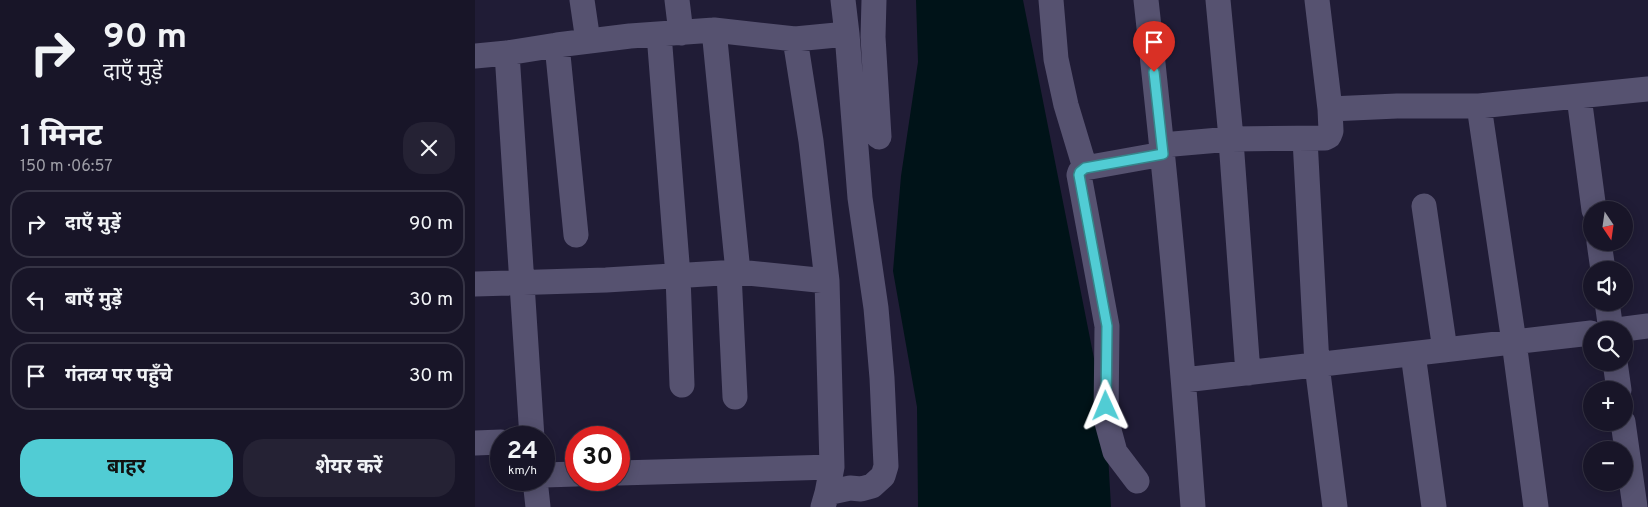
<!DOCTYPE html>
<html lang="hi">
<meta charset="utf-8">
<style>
:root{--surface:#181528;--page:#252234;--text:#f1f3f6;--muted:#9f9fa8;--line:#363445;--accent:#51ccd4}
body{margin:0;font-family:Overpass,"Noto Sans Devanagari",sans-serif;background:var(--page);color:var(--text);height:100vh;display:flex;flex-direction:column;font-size:19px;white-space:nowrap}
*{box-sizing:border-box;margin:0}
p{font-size:16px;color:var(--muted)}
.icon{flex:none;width:28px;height:28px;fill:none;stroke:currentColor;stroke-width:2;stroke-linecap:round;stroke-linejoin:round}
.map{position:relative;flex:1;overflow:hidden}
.sheet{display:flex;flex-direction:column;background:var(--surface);width:475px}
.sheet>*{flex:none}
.top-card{background:#181528;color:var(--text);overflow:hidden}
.needle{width:32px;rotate:167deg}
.fabs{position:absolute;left:1108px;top:201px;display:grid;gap:10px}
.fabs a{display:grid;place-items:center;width:50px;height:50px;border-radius:50%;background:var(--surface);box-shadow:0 2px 12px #0003,0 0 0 1px var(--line);font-size:25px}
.speed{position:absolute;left:15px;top:426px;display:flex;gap:10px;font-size:25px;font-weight:700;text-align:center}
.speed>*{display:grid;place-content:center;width:65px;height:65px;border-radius:50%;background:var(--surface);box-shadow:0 2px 12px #0003,0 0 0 1px var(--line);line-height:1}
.speed small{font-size:12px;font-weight:400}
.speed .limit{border:8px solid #d22;background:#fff;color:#111}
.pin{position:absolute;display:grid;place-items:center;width:42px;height:42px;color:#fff;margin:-51px -21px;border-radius:50% 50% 50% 0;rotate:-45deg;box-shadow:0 0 5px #0007}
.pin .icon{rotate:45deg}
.me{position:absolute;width:55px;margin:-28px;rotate:359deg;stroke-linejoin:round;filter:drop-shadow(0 0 4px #0008)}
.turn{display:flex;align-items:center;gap:18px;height:105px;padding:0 20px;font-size:22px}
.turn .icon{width:65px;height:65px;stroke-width:2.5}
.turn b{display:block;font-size:35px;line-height:42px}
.round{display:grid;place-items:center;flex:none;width:52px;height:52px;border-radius:20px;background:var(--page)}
.summary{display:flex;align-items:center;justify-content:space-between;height:85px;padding:0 20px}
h1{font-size:30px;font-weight:700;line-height:38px}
.cta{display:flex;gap:10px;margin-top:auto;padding:10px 20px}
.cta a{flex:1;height:58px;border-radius:20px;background:var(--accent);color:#111;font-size:20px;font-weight:700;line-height:58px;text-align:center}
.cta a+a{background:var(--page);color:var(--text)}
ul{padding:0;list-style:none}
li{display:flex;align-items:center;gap:15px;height:68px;margin:0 10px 8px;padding:0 10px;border:2px solid var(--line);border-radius:20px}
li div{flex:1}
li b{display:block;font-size:19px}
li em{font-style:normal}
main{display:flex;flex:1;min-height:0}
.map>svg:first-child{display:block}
</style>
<main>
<section class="sheet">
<div class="top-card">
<div class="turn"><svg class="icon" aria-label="right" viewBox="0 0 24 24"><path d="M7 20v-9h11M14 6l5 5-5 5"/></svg><div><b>90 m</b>दाएँ मुड़ें</div></div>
</div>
<div class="summary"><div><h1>1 मिनट</h1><p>150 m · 06:57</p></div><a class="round"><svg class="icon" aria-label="close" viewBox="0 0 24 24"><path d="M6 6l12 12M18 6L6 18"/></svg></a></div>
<ul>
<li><svg class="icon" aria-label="right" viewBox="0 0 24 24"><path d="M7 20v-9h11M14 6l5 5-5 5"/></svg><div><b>दाएँ मुड़ें</b></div><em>90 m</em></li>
<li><svg class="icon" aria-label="left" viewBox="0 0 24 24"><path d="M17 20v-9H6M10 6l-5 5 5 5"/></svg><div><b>बाएँ मुड़ें</b></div><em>30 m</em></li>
<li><svg class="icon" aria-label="arrive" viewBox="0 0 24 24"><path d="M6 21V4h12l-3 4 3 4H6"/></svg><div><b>गंतव्य पर पहुँचे</b></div><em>30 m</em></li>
</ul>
<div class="cta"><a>बाहर</a><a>शेयर करें</a></div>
</section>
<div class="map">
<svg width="1173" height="507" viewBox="0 0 1173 507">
<rect width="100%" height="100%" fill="#201c36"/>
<path fill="#001318" d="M441,0H548L631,419L636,507H443L442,407L418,271L426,176L443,62Z"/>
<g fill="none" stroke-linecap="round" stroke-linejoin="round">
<path stroke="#565270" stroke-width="25" d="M107,0L113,41
M202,0L206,33
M399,0L398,37L404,137
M576,0L581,59L591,105L610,168
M671,0C690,169 706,338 718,507
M743,0L755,127L773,373
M842,0L855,109
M239,30L263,272
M184,34L203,276L207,385
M320,39L336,141L352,281L357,467L352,493L348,507
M82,45L101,235
M32,53L57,438
M0,56L32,53L82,45L155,36L239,30L320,39L372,34
M1104,97L1119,210
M1004,106L1039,342L1061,507
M830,139L842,365L860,507
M687,145L756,139L850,138L854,136L856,131L855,109L922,106H1004L1173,89
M949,206L970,350
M1124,242L1128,270
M254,273L260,397
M0,284L131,280L263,272L352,281
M1132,302L1136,330
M1142,330L1173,326
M938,354L959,507
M1140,362L1144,390
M709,380L1116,333
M1148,422L1160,507
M0,443L26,442
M144,473L357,467
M69,475L101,474
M60,480L63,507
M662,481L640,452L631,419L632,326L604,175L605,172L610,168L688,154
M352,493L375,488L386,489L397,486L408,476L411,466L407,378L401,308L385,198L372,34L368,0"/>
</g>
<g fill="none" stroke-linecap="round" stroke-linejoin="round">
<defs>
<path id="route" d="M631,406L632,326L604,175L605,172L610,168L688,154L679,72"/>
</defs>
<use href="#route" stroke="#35858a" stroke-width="12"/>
<use href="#route" stroke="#51ccd4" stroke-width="9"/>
</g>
</svg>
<div class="fabs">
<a><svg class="needle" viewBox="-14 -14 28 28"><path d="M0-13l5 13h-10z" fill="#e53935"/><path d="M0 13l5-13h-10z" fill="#9f9fa8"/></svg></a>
<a><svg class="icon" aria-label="sound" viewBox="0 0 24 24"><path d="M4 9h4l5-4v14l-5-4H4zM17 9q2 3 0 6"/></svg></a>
<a><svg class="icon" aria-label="search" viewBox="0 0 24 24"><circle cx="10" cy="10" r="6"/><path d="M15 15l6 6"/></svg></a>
<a>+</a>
<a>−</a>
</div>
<div class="speed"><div>24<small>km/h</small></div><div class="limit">30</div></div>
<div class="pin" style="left:679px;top:72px;background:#d93025"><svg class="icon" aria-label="arrive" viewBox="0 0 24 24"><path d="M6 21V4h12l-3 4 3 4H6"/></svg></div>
<svg class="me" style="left:631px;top:406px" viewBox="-20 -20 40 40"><path d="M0-17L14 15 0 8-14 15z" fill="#51ccd4" stroke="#fff" stroke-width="4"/></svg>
</div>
</main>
